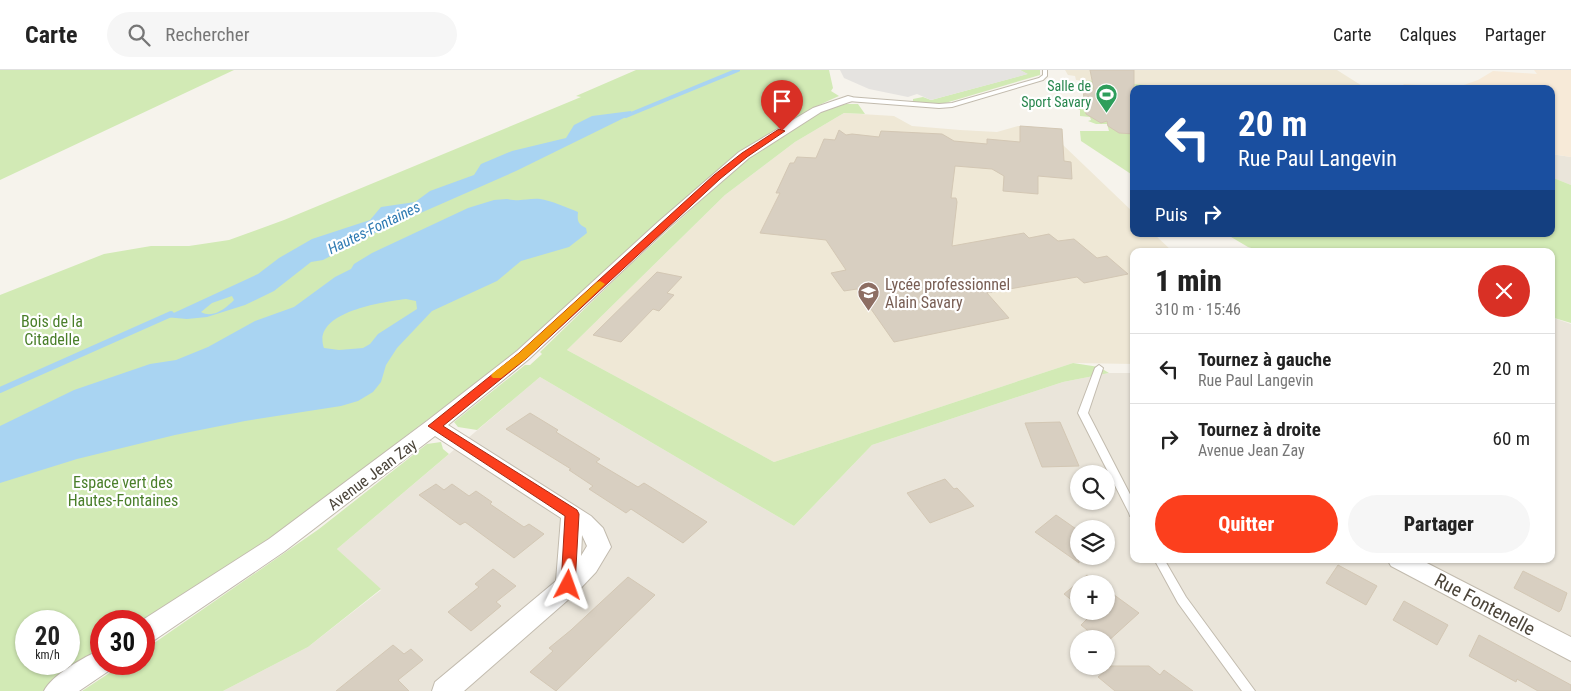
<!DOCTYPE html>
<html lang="fr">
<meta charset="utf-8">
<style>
:root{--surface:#fff;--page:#f6f6f6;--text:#222;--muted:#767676;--line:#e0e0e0;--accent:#fc3f1d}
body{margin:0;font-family:"Roboto Condensed",sans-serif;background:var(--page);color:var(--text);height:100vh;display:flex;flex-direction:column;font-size:19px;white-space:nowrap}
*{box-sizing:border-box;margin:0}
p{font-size:16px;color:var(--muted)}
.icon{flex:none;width:28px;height:28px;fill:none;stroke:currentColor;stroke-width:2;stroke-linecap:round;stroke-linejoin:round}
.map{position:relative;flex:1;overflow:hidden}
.side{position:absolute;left:1130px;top:178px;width:425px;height:315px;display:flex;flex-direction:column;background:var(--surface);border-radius:10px;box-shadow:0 1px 4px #0004}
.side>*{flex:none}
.banner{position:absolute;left:1130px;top:15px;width:425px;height:152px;border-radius:10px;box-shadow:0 1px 4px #0004;background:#1a4fa0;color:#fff;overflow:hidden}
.tools{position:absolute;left:1070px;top:395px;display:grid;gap:10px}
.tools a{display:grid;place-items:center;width:45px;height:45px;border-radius:50%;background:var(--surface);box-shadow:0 1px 4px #0004;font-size:25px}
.speed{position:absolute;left:15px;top:540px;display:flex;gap:10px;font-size:25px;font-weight:700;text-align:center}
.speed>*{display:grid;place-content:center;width:65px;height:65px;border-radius:50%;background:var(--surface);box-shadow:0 1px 4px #0004;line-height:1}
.speed small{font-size:12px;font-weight:400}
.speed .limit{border:8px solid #d22;background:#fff;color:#111}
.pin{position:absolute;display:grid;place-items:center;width:42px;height:42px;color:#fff;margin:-51px -21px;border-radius:50% 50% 50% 0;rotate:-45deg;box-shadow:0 0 5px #0007}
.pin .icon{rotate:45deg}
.me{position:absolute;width:55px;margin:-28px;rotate:4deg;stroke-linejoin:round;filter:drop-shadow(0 0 4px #0008)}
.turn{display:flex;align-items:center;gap:18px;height:105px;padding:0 25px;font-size:22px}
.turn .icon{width:65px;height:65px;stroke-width:2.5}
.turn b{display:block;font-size:35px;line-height:42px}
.then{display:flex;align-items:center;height:48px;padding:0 25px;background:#0003;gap:10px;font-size:19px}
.round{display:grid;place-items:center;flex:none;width:52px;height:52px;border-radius:26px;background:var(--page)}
.overview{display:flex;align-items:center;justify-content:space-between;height:85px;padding:0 25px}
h1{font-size:30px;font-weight:800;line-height:38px}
.cta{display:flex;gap:10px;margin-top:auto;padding:10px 25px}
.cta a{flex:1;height:58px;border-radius:30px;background:var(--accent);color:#fff;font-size:20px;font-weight:800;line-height:58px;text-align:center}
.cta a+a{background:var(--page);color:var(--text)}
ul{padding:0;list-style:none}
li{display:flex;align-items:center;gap:15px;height:70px;padding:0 25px;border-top:1px solid var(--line)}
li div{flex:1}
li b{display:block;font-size:19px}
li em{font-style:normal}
header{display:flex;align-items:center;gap:30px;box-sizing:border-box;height:70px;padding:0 25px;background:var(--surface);border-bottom:1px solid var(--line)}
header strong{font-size:24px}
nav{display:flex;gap:28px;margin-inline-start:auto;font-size:18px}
.search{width:350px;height:45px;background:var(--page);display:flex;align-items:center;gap:12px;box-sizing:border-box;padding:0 18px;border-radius:28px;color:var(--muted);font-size:19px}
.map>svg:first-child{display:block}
</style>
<header>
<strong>Carte</strong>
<div class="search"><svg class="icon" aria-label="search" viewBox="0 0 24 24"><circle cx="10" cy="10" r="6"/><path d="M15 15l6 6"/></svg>Rechercher</div>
<nav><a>Carte</a><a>Calques</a><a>Partager</a></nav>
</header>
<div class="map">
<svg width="1571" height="621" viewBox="0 0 1571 621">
<rect width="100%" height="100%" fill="#f6f3ec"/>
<path fill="#eae5da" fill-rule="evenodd" d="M1551,84L1571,87V115L1551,107Z
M1551,247L1571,254V621H223L308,577L381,520L337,479L540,307L794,456L872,375L1063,312L1109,303H1134V489H1551ZM1079,404H1106V431H1079ZM1079,459H1106V486H1079ZM1079,514H1106V541H1079ZM1079,569H1106V596H1079Z"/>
<path fill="#f7ead8" d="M1534,0H1571V87L1551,84V19H1408L1403,14L1458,17L1478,10L1493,1L1537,4Z"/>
<path fill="#efe8d6" d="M1065,0H1337L1367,19H1201L1076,10L1075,6L1068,5Z
M844,43L894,46L912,56L960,60L997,62L1018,56L1062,59L1063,75L1134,143V164H1154L1172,181H1134V294L1073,293L774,392L567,280L725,125L795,72Z"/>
<path fill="#d2eab5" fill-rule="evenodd" d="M0,0H234L0,110Z
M636,0H829L833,18L831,21L839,26C764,58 703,111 643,167C598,209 553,251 505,291L269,470L144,554V551H101V582L43,621H0V225L104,184L151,176H189L229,170L284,150L581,27L576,26ZM26,551H69V594H26Z
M1020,0H1040V5L942,34L913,32V29L923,27L931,30L1027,4Z
M1081,10L1201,19H1134V106L1081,71L1080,61H1109L1107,54H1096L1088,51L1091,50L1090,47L1080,46V40L1076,38L1079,36L1078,31H1084Z
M846,34H858L865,44L844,43L795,72L725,125L567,280L774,392L1073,293L1099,297L1109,303L1063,312L872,375L794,456L540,307L477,360L458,357L454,352L525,295H530L542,284L540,282L629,196L740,95L769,73L825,40Z
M1551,107L1571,115V253L1551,247V181H1261L1248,177L1226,164H1551Z
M441,372L443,379L449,384L337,479L381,519L308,577L223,621H82L123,594H144V580L319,459L427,374Z"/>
<path fill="#e5e3e0" d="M840,0H1020L1028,4L931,30L917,24L908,27L869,19L844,8Z"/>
<path fill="#a9d4f2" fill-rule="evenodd" d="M631,41L632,44L516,101L375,163L323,190L311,192L274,221L245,235L207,247L187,249L165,247L258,204L279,188L312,169L370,150L381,137L415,132L430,121L474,105L481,94L512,81L566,68L574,55L592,46ZM232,226L234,230C226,238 213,249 201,242L212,233Z
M507,129C523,132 527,128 540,129C550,130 568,138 578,142C577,151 578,154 586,158L587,163L569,177L521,191L497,211L432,241L397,278L386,295L381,312L373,322L358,331L341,336L245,351L175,365L77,389L0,413V356L74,320L150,294L176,290L208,277L255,251L294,237L335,207L351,199L354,194L372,183L468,138L494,130ZM406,229L416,231L417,239L378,264L370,274L363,278L339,280L324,278C311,242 383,232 406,229Z"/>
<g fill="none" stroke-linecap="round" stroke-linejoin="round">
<path stroke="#a9d4f2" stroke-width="4" d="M626,46L738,0"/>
<path stroke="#a9d4f2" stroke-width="6" d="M0,320L171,244"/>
</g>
<path fill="#d8cfc1" stroke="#d3c7b4" d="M1090,0H1134V64L1119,63L1108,56L1107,51L1101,53L1086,44L1083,19L1094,20Z
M1020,56L1062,59L1064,91L1071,92L1072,109L1038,106V124L1003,121L1004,106L992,99L955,96L951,128H956L957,132L952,176L1024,163L1029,168L1049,164L1058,171L1074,169L1097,188L1107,186L1128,204L1084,213L1077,207L987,223L1009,248L894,272L857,219L844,221L831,203L846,200L826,170L760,163L780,123H776L790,93H794L797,87L816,88L824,69L835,70L839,60L846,65L852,64L879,67L881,61L942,64L954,71L987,74V69L1020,72Z
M657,202L682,207L667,223L674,225L659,241L653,239L621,272L593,265Z
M530,343L558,360L556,362L600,389L596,392L638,417L644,413L707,452L683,473L631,439L626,443L589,419L593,416L569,400L571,399L506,359Z
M1060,352L1079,396L1042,397L1025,353Z
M945,409L954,419L957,418L974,436L930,453L907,423Z
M436,414L444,420L452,414L469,426L476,421L492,432L490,434L524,457L529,454L544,464L514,488L465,452L460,455L419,425Z
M1056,445L1079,461V493L1035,462Z
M1338,495L1377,516L1366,535L1326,513Z
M493,499L516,516L496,532L501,536L471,561L448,542L479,517L475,514Z
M1523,501L1567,523L1561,540L1559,542L1514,518Z
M1087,505L1099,514H1079V536L1064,524Z
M628,507L655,525L556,621L530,602L553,581L549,578L571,560Z
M1106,519L1139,543L1106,573V569H1098L1081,555L1091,545L1086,541H1106Z
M1404,531L1448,555L1437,575L1393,550Z
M1479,565L1571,615V621H1538L1517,609L1516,612L1469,586Z
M393,575L404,584L411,579L423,590L398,610L409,621H336Z
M1111,596H1149L1160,605L1164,600L1193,621H1115L1098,607Z"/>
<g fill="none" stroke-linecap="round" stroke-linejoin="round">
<defs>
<path id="lane" d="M1043,0H1047V6L1043,10L952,37L939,38L848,31L845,29L848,27L939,34L952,33L1039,8L1043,5Z
M1099,295L1103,298L1088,343L1134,432V447L1130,446L1129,443L1078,343L1095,298Z
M1154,489H1164L1186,527L1255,621H1242L1178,533Z"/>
<path id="street" d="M848,26L852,27L854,29L852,31L821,42L749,88L668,158L529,289L448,355L591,446L603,458L611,477L596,502L577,522L464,621H432L435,612L556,511L561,448L435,366L285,481L153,571L144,574V551H141L269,469L427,351L517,281L658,152L739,82L813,38ZM582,465L587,476L581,486Z
M1387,489H1419L1571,567V591L1391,496Z
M101,580V594H113L110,600L79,621H44C51,606 85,586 101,580Z"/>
</defs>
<use href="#lane" stroke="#c2bbae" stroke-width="2"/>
<use href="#street" stroke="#c2bbae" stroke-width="2"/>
<use href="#lane" fill="#fff" fill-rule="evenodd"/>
<use href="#street" fill="#fff" fill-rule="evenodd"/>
</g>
<path fill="#fc3f1d" stroke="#a42913" d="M779,59L785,61L747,87L720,109L527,288L443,356L577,440L579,444L575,515L573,519L568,521L563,519L561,515L565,446L428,356L519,283L714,105L742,83Z"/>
<path fill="#f59e0b" d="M600,211L605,214L603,216L527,288L501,308H493L491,306L493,303L519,283L597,212Z"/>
<defs>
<symbol id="stadium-pin" viewBox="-11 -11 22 30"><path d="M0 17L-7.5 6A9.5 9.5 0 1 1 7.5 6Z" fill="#2e9e5b" stroke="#fff"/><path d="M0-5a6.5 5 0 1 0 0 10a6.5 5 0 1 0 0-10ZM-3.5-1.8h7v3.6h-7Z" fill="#fff"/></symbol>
<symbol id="school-pin" viewBox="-11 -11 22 30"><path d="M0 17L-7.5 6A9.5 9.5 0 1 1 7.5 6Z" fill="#8d6e63" stroke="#fff"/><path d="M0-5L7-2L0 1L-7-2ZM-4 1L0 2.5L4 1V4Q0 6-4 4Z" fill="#fff"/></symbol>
</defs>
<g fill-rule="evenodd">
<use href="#stadium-pin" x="1094" y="12" width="25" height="34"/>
<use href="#school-pin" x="856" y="210" width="25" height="34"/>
</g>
<g text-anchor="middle" stroke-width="4.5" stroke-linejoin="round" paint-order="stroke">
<g font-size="14" fill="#27864d" stroke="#fff" text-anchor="end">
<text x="1091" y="21">Salle de<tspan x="1091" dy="16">Sport Savary</tspan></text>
</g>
<g font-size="15" font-style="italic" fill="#2e7ab2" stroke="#fff">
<text transform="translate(374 158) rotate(-26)" y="5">Hautes-Fontaines</text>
</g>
<g font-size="16" fill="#785e54" stroke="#fff" text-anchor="start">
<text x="885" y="220">Lycée professionnel<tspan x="885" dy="18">Alain Savary</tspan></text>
</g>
<g font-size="16" fill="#4a7f2a" stroke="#fff">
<text x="52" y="257">Bois de la<tspan x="52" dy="18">Citadelle</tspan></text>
<text x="123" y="418">Espace vert des<tspan x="123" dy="18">Hautes-Fontaines</tspan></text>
</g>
<g font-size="16" fill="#4b4439" stroke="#fff">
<text transform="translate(372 404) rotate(-37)" y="6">Avenue Jean Zay</text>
</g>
<g font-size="19" fill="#4b4439" stroke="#fff">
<text transform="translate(1485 534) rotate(28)" y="7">Rue Fontenelle</text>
</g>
</g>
</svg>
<div class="tools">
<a><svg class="icon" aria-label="search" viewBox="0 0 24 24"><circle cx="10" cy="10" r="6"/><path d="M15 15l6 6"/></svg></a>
<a><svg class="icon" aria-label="layers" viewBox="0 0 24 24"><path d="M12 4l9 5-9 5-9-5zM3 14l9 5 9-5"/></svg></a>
<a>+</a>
<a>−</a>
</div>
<div class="speed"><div>20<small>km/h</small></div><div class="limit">30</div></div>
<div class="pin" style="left:782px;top:61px;background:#d93025"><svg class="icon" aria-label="arrive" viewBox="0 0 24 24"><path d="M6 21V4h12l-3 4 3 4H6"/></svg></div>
<svg class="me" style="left:568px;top:515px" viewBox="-20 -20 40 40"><path d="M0-17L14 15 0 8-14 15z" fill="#fc3f1d" stroke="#fff" stroke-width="4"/></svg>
<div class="banner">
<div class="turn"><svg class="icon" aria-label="left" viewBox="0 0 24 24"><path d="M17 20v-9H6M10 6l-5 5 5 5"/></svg><div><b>20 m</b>Rue Paul Langevin</div></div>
<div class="then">Puis<svg class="icon" aria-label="right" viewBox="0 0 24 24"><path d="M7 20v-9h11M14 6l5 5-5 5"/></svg></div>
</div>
<section class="side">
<div class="overview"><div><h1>1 min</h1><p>310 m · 15:46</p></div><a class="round" style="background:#d93025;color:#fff"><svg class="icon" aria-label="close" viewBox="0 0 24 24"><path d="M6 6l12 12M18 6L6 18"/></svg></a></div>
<ul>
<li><svg class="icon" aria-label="left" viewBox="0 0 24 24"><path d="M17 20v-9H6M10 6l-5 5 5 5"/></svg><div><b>Tournez à gauche</b><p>Rue Paul Langevin</p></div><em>20 m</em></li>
<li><svg class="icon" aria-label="right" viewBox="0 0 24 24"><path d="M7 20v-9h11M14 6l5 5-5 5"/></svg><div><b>Tournez à droite</b><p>Avenue Jean Zay</p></div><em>60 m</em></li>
</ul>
<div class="cta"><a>Quitter</a><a>Partager</a></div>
</section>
</div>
